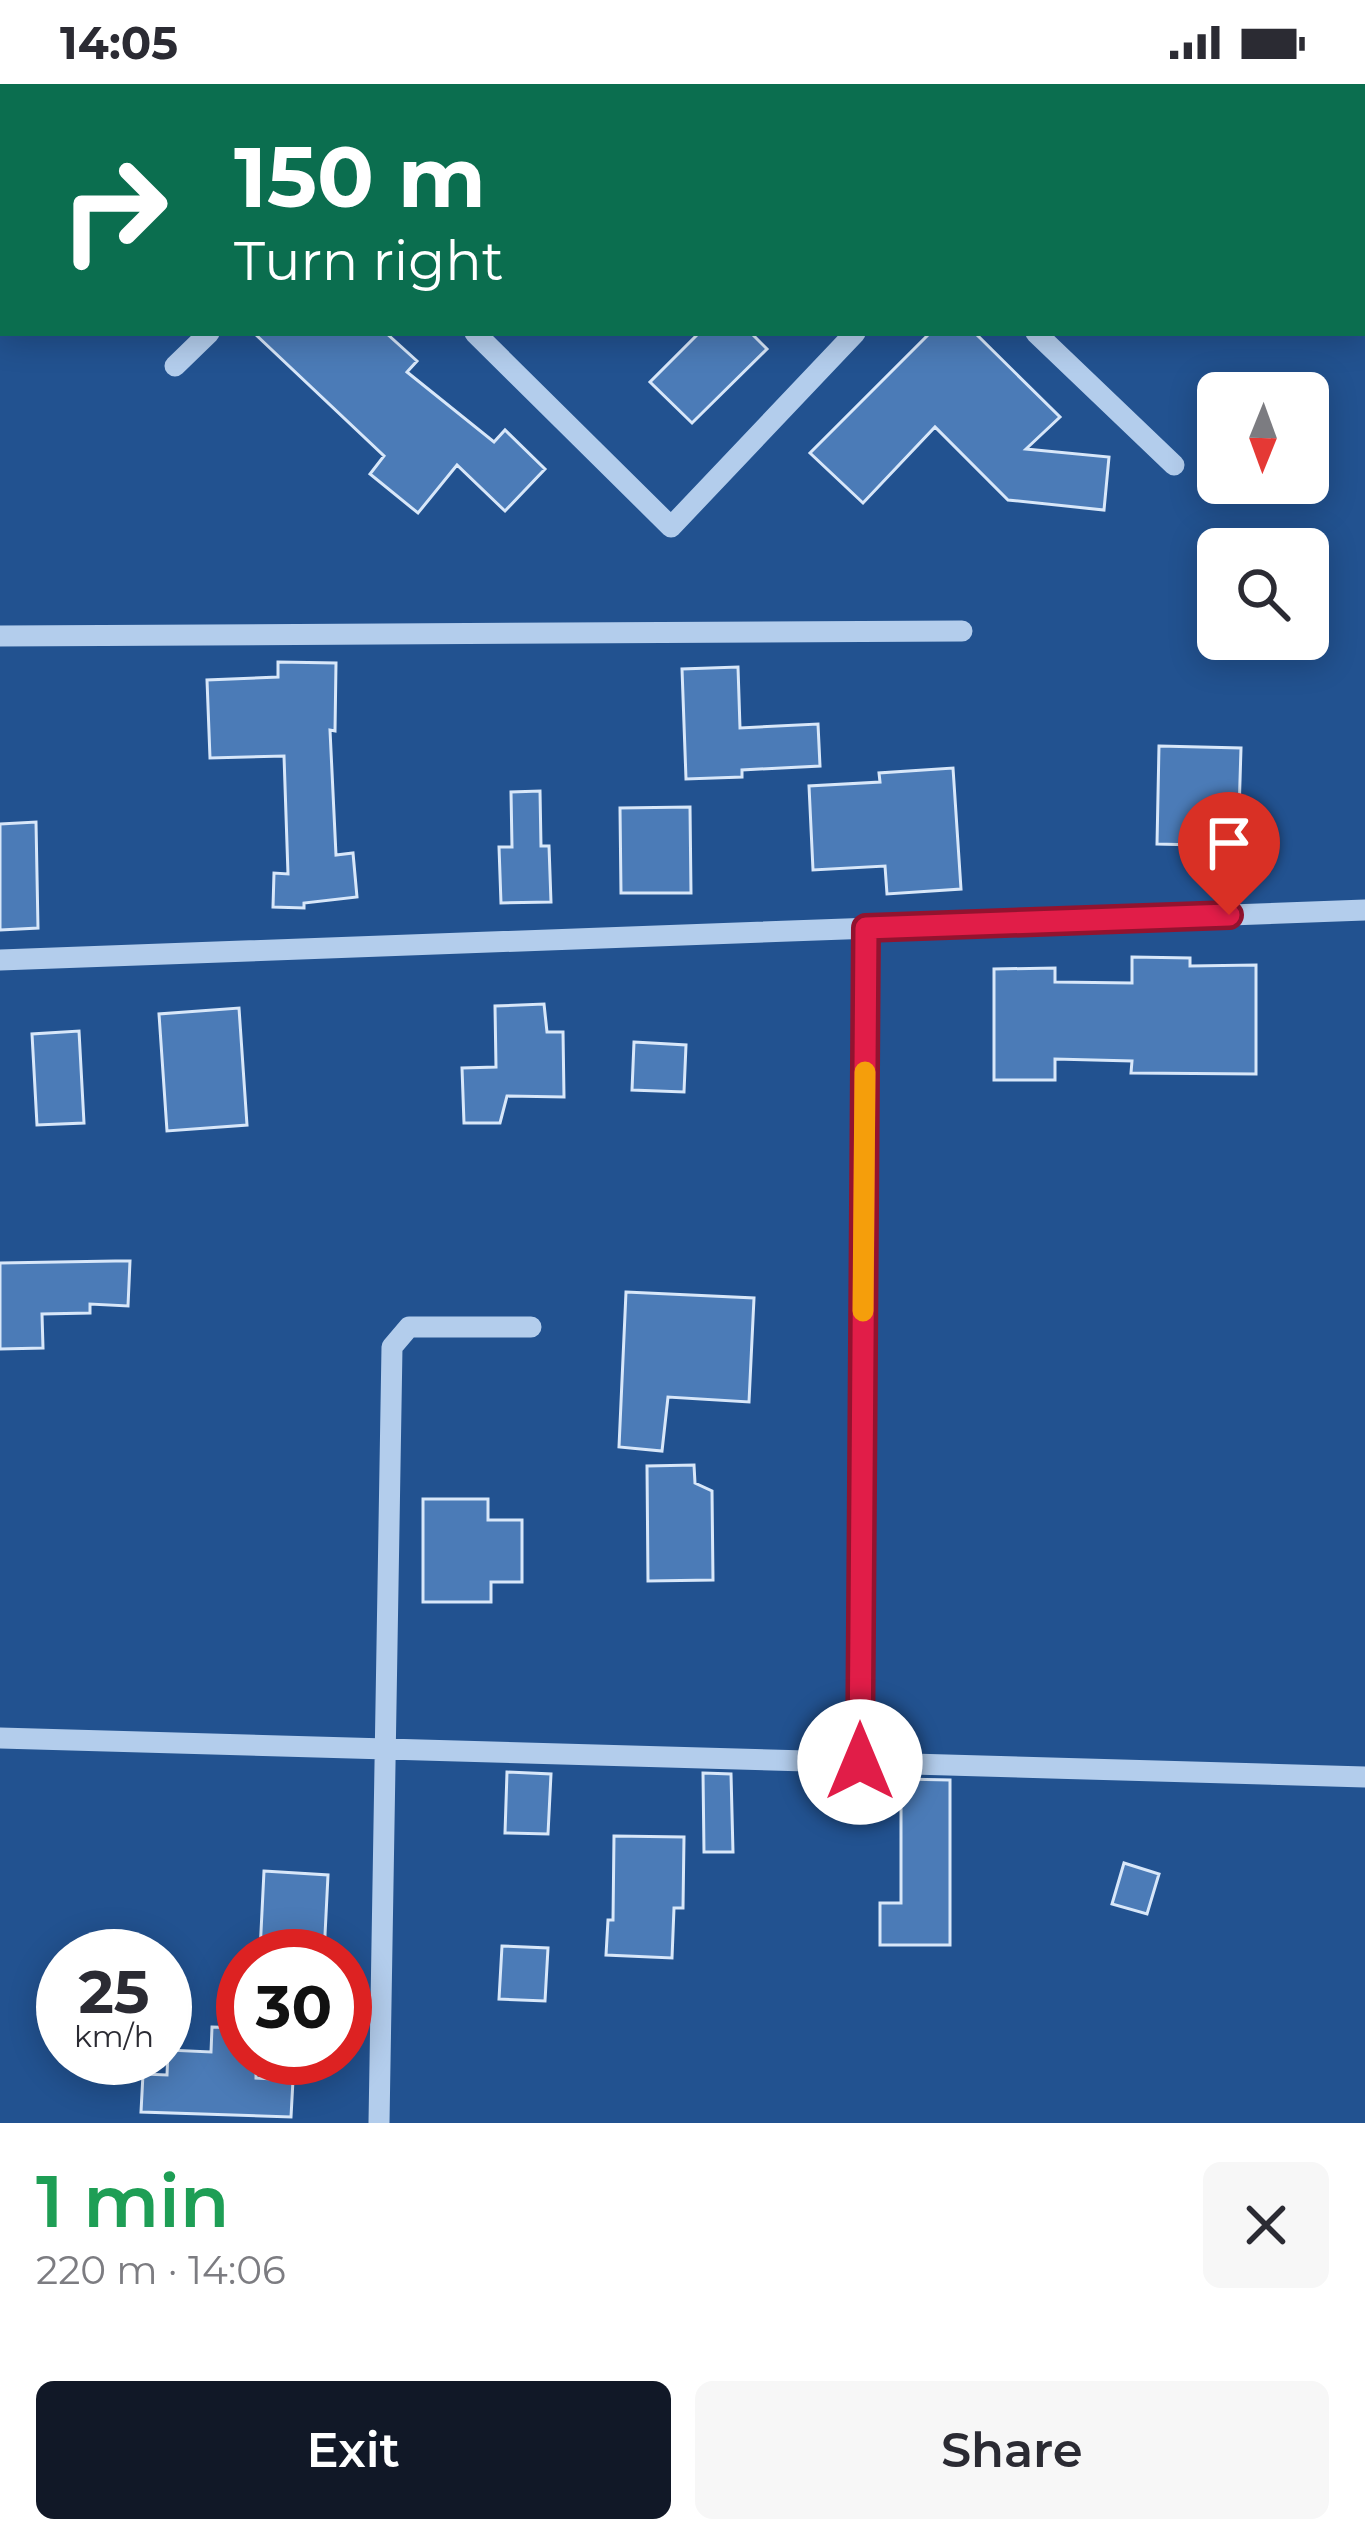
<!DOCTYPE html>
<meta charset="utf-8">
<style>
:root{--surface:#fff;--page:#f7f7f7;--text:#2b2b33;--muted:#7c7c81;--accent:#111827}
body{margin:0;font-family:Montserrat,sans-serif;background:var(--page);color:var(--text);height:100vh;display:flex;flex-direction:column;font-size:45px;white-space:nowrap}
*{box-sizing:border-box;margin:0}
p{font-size:39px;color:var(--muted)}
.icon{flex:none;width:66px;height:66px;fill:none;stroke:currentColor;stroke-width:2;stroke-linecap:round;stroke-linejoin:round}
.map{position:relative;height:2039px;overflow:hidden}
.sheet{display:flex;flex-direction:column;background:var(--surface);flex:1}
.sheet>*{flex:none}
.top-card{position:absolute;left:0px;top:0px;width:1365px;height:252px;box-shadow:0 6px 30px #0003;background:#0b6e4f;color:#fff;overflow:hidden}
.needle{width:78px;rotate:181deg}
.buttons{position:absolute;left:1197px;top:288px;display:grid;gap:24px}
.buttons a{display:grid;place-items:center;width:132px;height:132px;border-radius:18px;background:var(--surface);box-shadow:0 6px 30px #0003;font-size:60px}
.speed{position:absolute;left:36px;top:1845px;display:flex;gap:24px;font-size:60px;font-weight:700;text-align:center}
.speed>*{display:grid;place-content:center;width:156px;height:156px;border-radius:50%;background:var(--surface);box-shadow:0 6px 30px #0003;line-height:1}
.speed small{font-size:30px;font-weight:400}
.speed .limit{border:18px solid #d22;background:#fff;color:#111}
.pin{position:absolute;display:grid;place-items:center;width:102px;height:102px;color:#fff;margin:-123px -51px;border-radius:50% 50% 50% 0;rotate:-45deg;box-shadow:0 0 12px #0007}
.pin .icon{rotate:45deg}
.me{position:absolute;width:132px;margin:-66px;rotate:0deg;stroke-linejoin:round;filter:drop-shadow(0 0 9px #0008)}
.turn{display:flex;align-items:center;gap:42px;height:252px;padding:0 36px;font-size:54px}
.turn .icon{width:156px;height:156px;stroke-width:2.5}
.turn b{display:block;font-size:84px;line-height:102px}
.round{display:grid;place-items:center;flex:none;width:126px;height:126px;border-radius:18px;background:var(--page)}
.headline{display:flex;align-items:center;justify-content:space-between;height:204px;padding:0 36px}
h1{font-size:72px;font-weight:600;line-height:90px;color:#1e9e55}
.action{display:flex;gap:24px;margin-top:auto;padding:24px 36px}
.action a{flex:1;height:138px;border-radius:18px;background:var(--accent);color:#fff;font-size:48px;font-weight:600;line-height:138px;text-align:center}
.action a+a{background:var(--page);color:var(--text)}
.status{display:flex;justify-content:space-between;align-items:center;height:84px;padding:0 60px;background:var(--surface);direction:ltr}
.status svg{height:33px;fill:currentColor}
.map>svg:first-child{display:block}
</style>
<div class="status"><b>14:05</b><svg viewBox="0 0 49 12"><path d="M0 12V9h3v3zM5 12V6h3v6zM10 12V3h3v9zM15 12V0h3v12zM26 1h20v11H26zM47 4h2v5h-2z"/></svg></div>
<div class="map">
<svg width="1365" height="2039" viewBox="0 0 1365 2039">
<rect width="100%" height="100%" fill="#225290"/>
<path fill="#4b7bb7" stroke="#d8e7f9" stroke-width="3" d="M254,249H386L417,277L407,288L494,358L505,346L545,385L505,427L457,381L418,429L370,390L384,372Z
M699,249H751L767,265L692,339L650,298Z
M930,249H975L1060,333L1026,365L1109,373L1104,426L1008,416L935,343L863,419L810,369Z
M278,578L336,579L335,647L330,646L336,771L353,769L357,813L304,819V824L273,823L274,789L288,790L284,672L210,674L207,596L278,593Z
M738,583L740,644L818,640L820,682L742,686V693L686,695L682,585Z
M1159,662L1241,664L1238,762L1157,760Z
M953,684L961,805L887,810L885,782L813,786L809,702L880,698L879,689Z
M540,707L541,762H549L551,818L501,819L499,763H512L511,708Z
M690,723L691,809H621L620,724Z
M36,738L38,844L0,846V740Z
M1132,873L1190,874V882L1256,881V990L1131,989L1132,977L1055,975V996H994V885L1055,884V898L1132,899Z
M544,920L547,948H563L564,1013L507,1012L500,1039H464L462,984L496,983L495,922Z
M239,924L247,1041L167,1047L159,930Z
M79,947L84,1039L37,1041L32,950Z
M634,958L686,961L684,1008L632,1006Z
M115,1177H130L128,1222L90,1220V1229L42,1230L43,1264L0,1265V1179Z
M626,1208L754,1214L749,1318L668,1313L662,1367L619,1363Z
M694,1381L695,1399L712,1407L713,1496L648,1497L647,1382Z
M423,1415H488V1436H522V1498H491V1518H423Z
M507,1688L551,1690L548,1750L505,1749Z
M703,1689L731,1690L733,1768H704Z
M901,1695L950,1696V1861H880V1819H901Z
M614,1752L684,1753L683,1824H674L672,1874L606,1871L608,1836H613Z
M1124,1779L1159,1790L1147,1830L1112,1820Z
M264,1787L328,1791L324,1871L260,1868Z
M502,1862L548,1864L545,1917L499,1915Z
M212,1943L243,1944V1974H256V1994L293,1996L291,2033L141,2028L143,1990L167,1991L168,1966L211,1968Z"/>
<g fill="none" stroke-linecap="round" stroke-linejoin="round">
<path stroke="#b3cdec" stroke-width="21" d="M213,0L216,3
M778,0L781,3
M452,3L454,0
M1053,3L1054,0
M475,249L671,443L855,249
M1036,249L1174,381
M175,282L209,249
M0,552L962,547
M0,876L1365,826
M0,1654L1365,1693
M860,1678L866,844
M379,2039L392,1263L409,1243H531"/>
</g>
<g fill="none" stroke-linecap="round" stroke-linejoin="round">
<defs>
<path id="route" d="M860,1678L866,844L1229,831"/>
</defs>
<use href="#route" stroke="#92132f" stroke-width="30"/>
<use href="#route" stroke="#e11d48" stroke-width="21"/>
<path stroke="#f59e0b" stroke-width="21" d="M863,1227L865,988"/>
</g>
</svg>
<div class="buttons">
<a><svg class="needle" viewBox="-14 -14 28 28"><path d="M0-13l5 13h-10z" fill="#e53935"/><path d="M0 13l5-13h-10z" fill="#7c7c81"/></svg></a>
<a><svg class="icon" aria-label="search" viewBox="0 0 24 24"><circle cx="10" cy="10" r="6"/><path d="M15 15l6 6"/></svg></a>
</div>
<div class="speed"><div>25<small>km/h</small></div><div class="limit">30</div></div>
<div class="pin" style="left:1229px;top:831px;background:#d93025"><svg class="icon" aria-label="arrive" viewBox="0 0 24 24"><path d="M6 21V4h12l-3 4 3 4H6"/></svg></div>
<svg class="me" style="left:860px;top:1678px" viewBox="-20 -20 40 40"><circle r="19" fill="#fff"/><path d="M0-13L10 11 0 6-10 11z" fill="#e11d48"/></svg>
<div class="top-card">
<div class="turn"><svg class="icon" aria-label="right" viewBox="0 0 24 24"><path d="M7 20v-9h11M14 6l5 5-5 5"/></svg><div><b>150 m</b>Turn right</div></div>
</div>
</div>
<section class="sheet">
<div class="headline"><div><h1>1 min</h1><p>220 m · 14:06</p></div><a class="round"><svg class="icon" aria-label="close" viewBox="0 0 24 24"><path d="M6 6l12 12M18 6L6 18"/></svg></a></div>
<div class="action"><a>Exit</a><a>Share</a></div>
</section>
